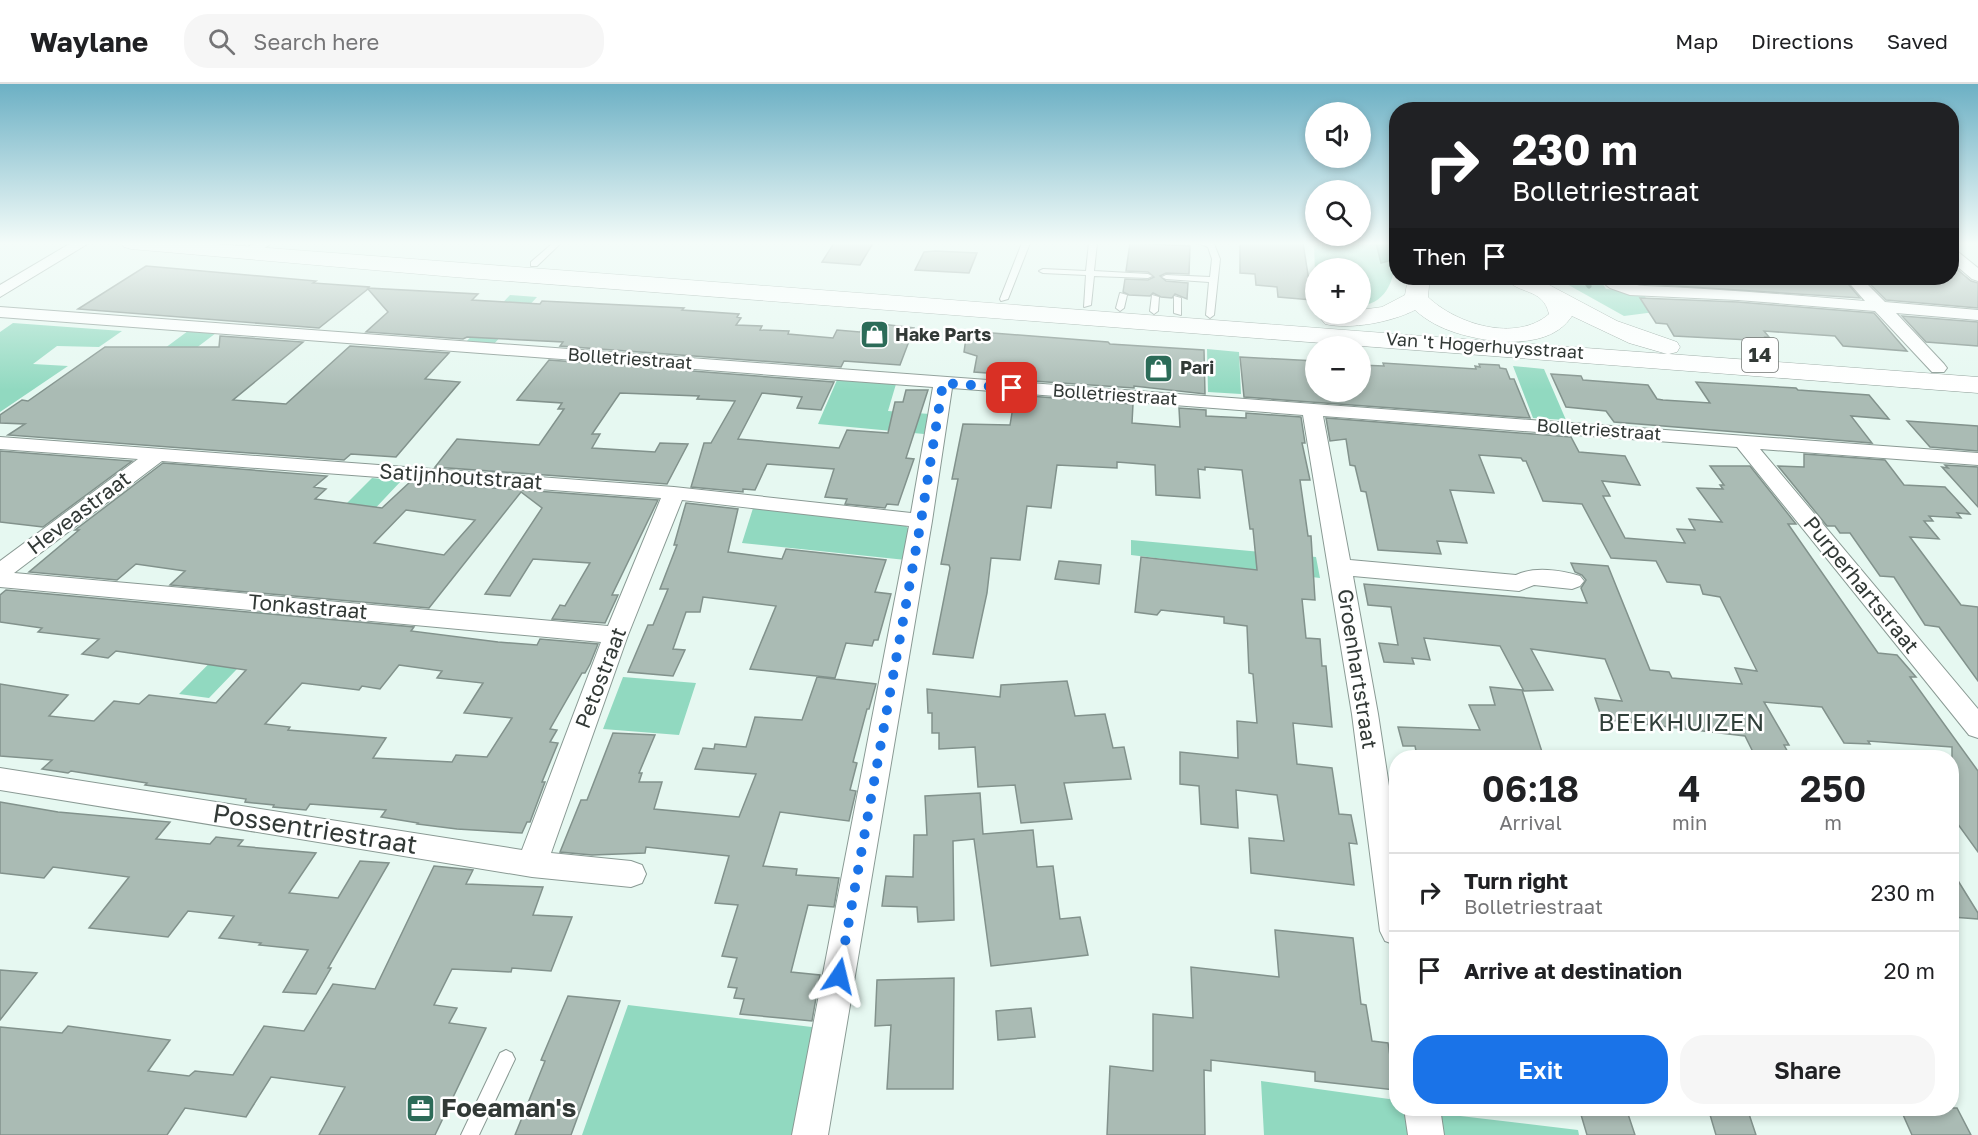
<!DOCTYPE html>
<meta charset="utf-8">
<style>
:root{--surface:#fff;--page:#f6f6f6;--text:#202124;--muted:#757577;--line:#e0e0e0;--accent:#1a73e8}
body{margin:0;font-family:"Golos Text",sans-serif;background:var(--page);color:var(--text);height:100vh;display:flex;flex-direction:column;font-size:22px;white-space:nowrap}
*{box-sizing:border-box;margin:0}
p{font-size:20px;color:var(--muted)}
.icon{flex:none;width:33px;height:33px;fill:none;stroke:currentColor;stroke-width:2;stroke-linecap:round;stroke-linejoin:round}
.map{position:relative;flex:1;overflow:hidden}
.panel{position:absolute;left:1389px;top:666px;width:570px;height:366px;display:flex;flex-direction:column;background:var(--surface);border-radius:24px;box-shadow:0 3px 9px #0003}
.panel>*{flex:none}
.banner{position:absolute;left:1389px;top:18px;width:570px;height:183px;border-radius:24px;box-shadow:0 3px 9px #0003;background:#202124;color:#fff;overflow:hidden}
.buttons{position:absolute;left:1305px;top:18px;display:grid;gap:12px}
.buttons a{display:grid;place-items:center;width:66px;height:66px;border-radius:50%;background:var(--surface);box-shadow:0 3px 9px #0003;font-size:30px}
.pin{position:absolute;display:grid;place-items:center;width:51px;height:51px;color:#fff;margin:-26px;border-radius:12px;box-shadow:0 3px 9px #0006}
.me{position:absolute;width:66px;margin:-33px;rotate:10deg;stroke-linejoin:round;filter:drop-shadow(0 0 4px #0008)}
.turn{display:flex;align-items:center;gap:21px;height:126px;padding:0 24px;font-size:27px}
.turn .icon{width:78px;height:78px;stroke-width:2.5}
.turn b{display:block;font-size:42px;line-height:51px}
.then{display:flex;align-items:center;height:57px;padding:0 24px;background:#0003;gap:12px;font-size:22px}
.eta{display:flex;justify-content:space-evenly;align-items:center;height:102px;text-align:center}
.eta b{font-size:36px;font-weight:600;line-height:42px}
.cta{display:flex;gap:12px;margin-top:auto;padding:12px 24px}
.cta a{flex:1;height:69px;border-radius:24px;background:var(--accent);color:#fff;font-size:24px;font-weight:600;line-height:69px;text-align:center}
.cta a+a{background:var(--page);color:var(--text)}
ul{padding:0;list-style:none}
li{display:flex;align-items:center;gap:18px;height:78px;padding:0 24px;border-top:2px solid var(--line)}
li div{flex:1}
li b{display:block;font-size:22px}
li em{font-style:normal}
header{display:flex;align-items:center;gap:36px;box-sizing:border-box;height:84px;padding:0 30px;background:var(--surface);border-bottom:2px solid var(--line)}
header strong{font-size:28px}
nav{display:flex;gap:33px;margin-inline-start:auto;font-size:21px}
.search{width:420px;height:54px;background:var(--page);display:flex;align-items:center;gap:15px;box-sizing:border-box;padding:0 21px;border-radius:24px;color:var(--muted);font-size:22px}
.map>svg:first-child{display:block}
</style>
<header>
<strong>Waylane</strong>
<div class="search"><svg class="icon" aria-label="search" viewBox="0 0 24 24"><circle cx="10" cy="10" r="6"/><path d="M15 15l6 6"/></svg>Search here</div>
<nav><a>Map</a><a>Directions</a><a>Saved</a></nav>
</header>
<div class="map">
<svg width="1978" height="1051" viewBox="0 0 1978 1051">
<rect width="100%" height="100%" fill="#e6f8f1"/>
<path fill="#91d9c0" d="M1314,159H1396C1396,186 1393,217 1361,222L1360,184H1316L1315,188Z
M1556,194H1599L1606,205L1642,208L1655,228L1624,232Z
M510,211L537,213L493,261L465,259Z
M13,239L122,247L99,263L57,262L33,280L68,282L0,328V248Z
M188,247L216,249L141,306L111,304Z
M1207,265L1239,268L1241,310L1208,308Z
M1513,282L1544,285L1566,336L1533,334Z
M837,296L896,300L888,327L930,330L924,350L818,340Z
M372,394L401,397L353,448L321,445Z
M754,421L904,439L910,447L906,476L742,459Z
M1131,456L1316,473L1320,494L1131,471Z
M260,528L288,532L209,614L179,610Z
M623,593L696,599L679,651L603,645Z
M628,921L820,944L797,1051H582Z
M1261,997L1396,1016V1024L1405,1025L1409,1051H1264Z
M1435,1029L1578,1046L1579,1051H1438Z"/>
<path fill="#53aa8f" stroke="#498874" stroke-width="1.5" d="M1376,159H1396V175L1381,179Z"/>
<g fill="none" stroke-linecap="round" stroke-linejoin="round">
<path stroke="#498874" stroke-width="5" d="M1583,194L1589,202"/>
</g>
<path fill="#aabbb4" stroke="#82928c" stroke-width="1.5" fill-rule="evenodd" d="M834,159H873L860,181L822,178Z
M1130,159L1190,162L1189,190L1166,189L1160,192L1166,197L1188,199L1187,215L1175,210L1172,214L1161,213L1153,209L1150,212L1129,211L1123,208L1125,195L1148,196L1154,193L1148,188L1126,187Z
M1240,159H1303L1312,216L1278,213L1277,203L1256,201L1255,190L1240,189Z
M935,167L977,169L969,189L915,186L924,168Z
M1952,181L1971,197L1978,199V224L1886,216L1864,194H1952Z
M146,182L316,197L313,199L369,203L368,204L478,210L472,216L540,220L542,217L684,224L682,226L739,230L737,233L741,234L736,241L762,242L760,246L789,247L788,250L833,254L837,246L860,248L865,238L914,244L900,281L844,277L841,283L560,262L563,258L467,253L463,255L366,248L388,228L368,205L319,244L78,225Z
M1628,194H1843L1860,214L1645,200L1630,197Z
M1640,214L1738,218L1874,229L1907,267L1843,262L1835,252L1764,247L1769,253H1765L1768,257L1674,252L1667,240L1656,239Z
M1902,232L1978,238V262L1926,258Z
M967,247L1108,258L1110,260L1204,266L1205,310L1134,302V304L1018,296L1013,294L1014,291L974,288L977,272L964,268Z
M220,252L303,258L233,316L286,320L350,262L449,269L425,295L460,298L396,373L351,370L344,376L8,351L25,340L0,339V331L22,316L28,317L105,263H219Z
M1240,273L1316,277V308H1360V281L1384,282L1383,279L1476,285L1475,282L1480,283L1479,280L1499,281L1500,284L1506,285L1510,295H1514L1530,334L1244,313Z
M549,276L834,298L821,326L797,324L802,313L762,309L738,355L839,364L847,346L888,349L895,318H903L906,306H928L906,374L914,375L898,421L887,420L885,424L845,420L847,415L825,413L834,385L767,380L755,406L743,405V408L691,403L704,359H711L735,317L697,315L699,312L620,309L592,350H600L592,364L655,368L660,359L688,360L667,400L435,383L457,355L539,361L564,325H558L562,319L517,316Z
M1551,290L1581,292L1583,296L1648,301L1657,315L1663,316L1710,319L1696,298L1796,304L1798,306L1869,311L1889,335L1851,332L1872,359L1614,338L1606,327L1566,323Z
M1015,311L1133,320L1132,339L1180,343L1179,324L1206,326V332L1246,334V329L1301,333L1305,359H1302L1310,396H1300L1308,452H1311L1315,516L1302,515L1306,554L1320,555L1322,582H1326L1332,643L1293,639L1297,680L1332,684L1339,730L1351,731L1357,760L1349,759L1354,801L1251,789L1249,754L1284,757L1277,711L1236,706L1238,744L1201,740L1199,702L1180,700V668L1238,674L1237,637L1257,639L1253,590L1249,589L1247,542L1224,539V533L1161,526L1157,531L1135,528L1141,473L1257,486L1253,445H1250L1242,386L1205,383V386L1198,385L1200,414L1156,411L1155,381L1117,378V384L1057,381L1051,424L1027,422L1020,476L991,474L987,509L973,574L933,570L950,484L949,481L941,480L958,395H952L963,340L1010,341Z
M1326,334L1571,353L1579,368L1625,372L1640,401L1602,397L1610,412H1603L1625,454L1685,459L1677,445L1695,446L1689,435L1722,438L1697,404L1723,405L1720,401H1724L1710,382H1750L1796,440H1788L1878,569L1897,571L1916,593H1910L1978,687V768L1952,732V663L1868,657L1870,660L1844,659L1822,623L1764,618L1789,661H1784L1790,672L1754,670L1745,652L1602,635L1595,614L1622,617L1605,575L1531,565L1553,606L1524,607L1500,562L1424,554L1430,576L1412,574L1414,580L1384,578L1379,559L1398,561L1391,523L1368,521L1364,500L1587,519L1581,504L1586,496L1582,491L1575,488L1571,479L1608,482L1650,586L1669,588L1672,594L1742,600L1735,584L1757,587L1720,513L1703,510L1700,501L1667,498L1656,477L1611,474L1582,420L1543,417L1526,377H1523L1521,374L1479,371L1494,409L1450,406L1467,459L1437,457L1441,470L1378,466L1366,408L1361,407L1355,382L1350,381L1346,355L1330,357Z
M1907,337L1978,342V367L1930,363Z
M0,367L132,377L43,443L0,438Z
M1804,370L1885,376L1904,401L1945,403L1970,430L1957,429L1961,434L1929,432L1933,437H1924L1939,455L1910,453L1961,521L1978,523V597L1939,543L1925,541L1894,493L1880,492L1850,449H1840L1835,442H1827L1778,382L1804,383Z
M163,379L327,392L314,403L326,405L315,415L382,424L410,398L658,416L612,511H618L605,539L552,535L560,521L565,522L590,479L533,475L510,512L485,510L542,424L521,408L429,524L170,501L185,487L136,480L117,496L29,488L79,446H75ZM406,426L475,436L444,471L374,459Z
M1945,381L1978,383V423L1942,383L1948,384Z
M686,419L738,425L728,468L782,475L786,465L886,476L875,508L891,510L878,556H874L872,562L846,559L835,594L750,585L776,522L703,513L700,528H686L673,565L685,566L673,592L628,588L648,541H653L668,505H660L677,461H674Z
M1059,477L1101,481L1099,500L1055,495Z
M6,506L414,543L411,547L498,558L537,561L540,555L598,560L590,580L585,589H582L550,645L557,646L550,658L558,659L542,698H545L530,738H527L522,749L457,745L417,740L418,739L381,733L386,726L310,720L306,726L273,723L274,721L245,718L246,715L145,701L147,699L71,687L68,689L42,685L52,676L0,672V600L68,611L49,632L94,637L114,617L139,620L149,611L216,619L246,586L116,567L108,574L82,570L99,555L38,548L42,544L0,538V511ZM399,581L442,587L437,594L483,599L464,629L512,634L487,673L456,671L452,678L373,674L386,654L288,646L290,643L265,640L302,599L359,606L362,602L380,605Z
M817,593L876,600L869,625H867L853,678L857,679L850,706L856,707L849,737L780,728L763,782L797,785L796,791L839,794L834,823L808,821L791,888L820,891L812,937L740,930L744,915L734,914L737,904L728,903L737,874L722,872L738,821L715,819L729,772L646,763L645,769L592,771L560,768L581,716H587L613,649L655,651L639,689H642L639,698H662L654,725L739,733L756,690L695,685L703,664L714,665L715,660L746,663L755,633L802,636Z
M1067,597L1075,632L1105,630L1113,664L1124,663L1131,695L1064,699L1072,735L1021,739L1015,701L978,703L975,663L939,665V649H932V629H928L927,605L1000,613L1001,601Z
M1490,603L1522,606L1544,674H1468L1467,668L1416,667L1415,662H1403L1398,643L1480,646L1469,621H1495Z
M980,709L983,750L1033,746L1037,783L1053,782L1060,835L1080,833L1088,871L991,882L974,755L953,757L954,836L918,838L917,823L882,822L886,792L913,793L914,751H927L925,712Z
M0,718L58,728L170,738L156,755L210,760L216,753L243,756L238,762L316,769L289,809L338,814L360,777L389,779L328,884H331L316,910L283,908L308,866L259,861L261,859L219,854L234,832L188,827L168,853L89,844L129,793L53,783L44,794L0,789Z
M434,782L473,786L466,800L543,803L533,831L572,833L551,887L512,884L511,888L452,885L434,921L457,924L449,939L486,944L435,1051H319L345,1003L271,993L246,1033L185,1024L167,1051H0V943L62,949L68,942L170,956L148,987L189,992L195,987L233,991L264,942L304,947L333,900L375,905Z
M1952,787L1978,829V835L1952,833Z
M1275,846L1353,854L1361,920L1366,921L1372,957L1388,959L1395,1006L1315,997V988L1211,976V987L1204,986L1205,1051H1107L1110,982L1153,987V930L1193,934L1191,883L1279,893Z
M0,886L37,889L0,936Z
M954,894L953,1005H887L891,941L875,942L877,896Z
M568,912L620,917L571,1051H515L545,977L541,976Z
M1031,924L1035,953L998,956L996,927Z
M1579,1024H1626L1635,1051H1587Z
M1708,1024H1747L1756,1051H1716Z
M1900,1024H1957L1971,1051H1912Z"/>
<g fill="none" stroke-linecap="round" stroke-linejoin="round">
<defs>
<path id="service" d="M553,159H561L537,182H531V178Z
M1022,159H1030L1008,215L1001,217L1000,215Z
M1089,159H1097L1094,187L1148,190L1152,192L1148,194L1094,192L1091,221L1084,223L1086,191L1043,189L1039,187L1043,185L1086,187Z
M1198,159L1214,160L1220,175L1214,231L1210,234L1206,231L1209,198L1166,195L1162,193L1166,191L1210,193L1212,175L1208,163Z
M1120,209L1127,211L1124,224L1120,227L1116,224Z
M1152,211L1159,213L1158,227L1154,230L1150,227Z
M1174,212L1181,214V231L1174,229Z
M506,966L512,969L515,975L479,1051H461L500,969Z"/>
<path id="minor" d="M71,159H89L0,213V201Z
M254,159H272L254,171H244L241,168Z
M1952,165L1957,167L1978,184V197L1972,195L1952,178Z
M1597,194C1614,192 1628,201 1645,202C1719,205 1792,211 1865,217L1845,194H1861L1885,218L1978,226V236L1896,229L1944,280L1947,284L1944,288H1932L1875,227L1738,216L1630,211L1610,204Z
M0,223L1978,369V381L1760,365L1978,625V654L1969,651L1737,363L1323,332L1350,476L1516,491C1534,482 1561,486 1580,492L1584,497L1580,502L1572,505L1534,501L1519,507L1353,492L1378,630L1396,748V861L1385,857L1380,847L1352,630L1303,331L952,304L932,437L828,1051H792L909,442L682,416L628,551L551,769L631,777L642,781L646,790L642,799L631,803L532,793L0,706V684L522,766L601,558L0,503V477L138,375L0,365V353L674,403L911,429L933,303L0,233ZM162,377L661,414L608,542L14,489Z
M1404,1024H1440L1444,1051H1408Z"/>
<path id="primary" d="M121,159H203L1502,258C1471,254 1439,248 1415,226C1392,238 1350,246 1325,240L1321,235L1327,230H1360V226L1382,223L1405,211L1407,200L1412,194H1431L1433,196L1429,202L1428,213C1456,240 1516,259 1549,230C1543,203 1517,211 1506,194H1536L1617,237L1677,258L1680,263L1677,268L1669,270L1978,293V309L454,193L131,165L124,163ZM1572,232L1629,259L1667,270L1504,258C1529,258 1557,255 1572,232Z"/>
</defs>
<use href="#service" stroke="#8a9a94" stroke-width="2"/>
<use href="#minor" stroke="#8a9a94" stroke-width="2"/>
<use href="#primary" stroke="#8a9a94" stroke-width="1"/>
<use href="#service" fill="#fff" fill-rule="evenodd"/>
<use href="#minor" fill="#fff" fill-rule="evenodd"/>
<use href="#primary" fill="#fff" fill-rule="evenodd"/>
</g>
<linearGradient id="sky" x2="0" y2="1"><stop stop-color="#6cb0c4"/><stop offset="0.52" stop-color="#f4fcf9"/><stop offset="1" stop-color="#f4fcf9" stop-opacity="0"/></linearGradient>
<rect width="1978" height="306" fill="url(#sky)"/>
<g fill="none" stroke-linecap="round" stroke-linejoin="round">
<path stroke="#1a73e8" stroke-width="10" stroke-dasharray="0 18" d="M839,892L921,437L943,299L1012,304"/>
</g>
<defs>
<symbol id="shop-square" viewBox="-11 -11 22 22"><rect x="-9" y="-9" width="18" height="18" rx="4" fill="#2c6b58" stroke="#fff"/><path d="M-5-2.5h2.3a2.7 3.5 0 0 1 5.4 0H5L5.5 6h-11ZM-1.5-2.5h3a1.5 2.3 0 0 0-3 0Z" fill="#fff"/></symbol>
<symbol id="office-square" viewBox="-11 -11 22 22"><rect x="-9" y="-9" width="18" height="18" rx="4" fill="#2c6b58" stroke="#fff"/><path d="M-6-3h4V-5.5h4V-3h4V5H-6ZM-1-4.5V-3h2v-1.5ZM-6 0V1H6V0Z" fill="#fff"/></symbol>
</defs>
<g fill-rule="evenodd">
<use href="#shop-square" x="858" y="234" width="33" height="33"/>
<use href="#shop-square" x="1142" y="268" width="33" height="33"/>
<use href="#office-square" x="404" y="1008" width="33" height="33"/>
</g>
<g text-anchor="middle" stroke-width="5" stroke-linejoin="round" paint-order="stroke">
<g font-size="18" font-weight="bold" fill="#323936" stroke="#fff" text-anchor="start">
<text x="895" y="257">Hake Parts</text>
<text x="1180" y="290">Pari</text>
</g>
<g font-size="18" fill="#323936" stroke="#fff">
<text transform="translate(1485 262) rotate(4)" y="6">Van 't Hogerhuysstraat</text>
<text transform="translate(630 275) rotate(4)" y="6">Bolletriestraat</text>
<text transform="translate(1115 311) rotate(4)" y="6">Bolletriestraat</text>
<text transform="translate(1599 346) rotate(4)" y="6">Bolletriestraat</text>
</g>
<rect fill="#fff" stroke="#707472" stroke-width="1.5" x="1742" y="254" width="36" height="34" rx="4.5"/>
<g font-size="20" font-weight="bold" fill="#323936">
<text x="1760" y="278">14</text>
</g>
<g font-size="21" fill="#323936" stroke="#fff">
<text transform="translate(461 393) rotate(4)" y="7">Satijnhoutstraat</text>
<text transform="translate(79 429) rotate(-37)" y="7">Heveastraat</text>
<text transform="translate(1861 501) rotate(51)" y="7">Purperhartstraat</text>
<text transform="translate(308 523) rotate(5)" y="7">Tonkastraat</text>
<text transform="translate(1357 585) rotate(81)" y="7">Groenhartstraat</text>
<text transform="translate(601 594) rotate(-69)" y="7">Petostraat</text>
</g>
<g font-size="24" letter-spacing="1.5" fill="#31403a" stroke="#fff">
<text x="1682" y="647">BEEKHUIZEN</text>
</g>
<g font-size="26" fill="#323936" stroke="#fff">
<text transform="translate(315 745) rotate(9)" y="9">Possentriestraat</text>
</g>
<g font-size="26" font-weight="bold" fill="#323936" stroke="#fff" text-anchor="start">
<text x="441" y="1033">Foeaman's</text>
</g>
</g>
</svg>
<div class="buttons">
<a><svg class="icon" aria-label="sound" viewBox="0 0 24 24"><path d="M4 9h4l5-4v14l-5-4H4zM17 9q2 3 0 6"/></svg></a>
<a><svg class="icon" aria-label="search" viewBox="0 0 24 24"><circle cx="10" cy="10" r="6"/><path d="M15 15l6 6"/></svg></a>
<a>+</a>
<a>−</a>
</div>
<div class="pin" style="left:1012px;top:304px;background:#d93025"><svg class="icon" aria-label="arrive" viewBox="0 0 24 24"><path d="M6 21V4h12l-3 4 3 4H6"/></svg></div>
<svg class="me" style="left:839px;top:892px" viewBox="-20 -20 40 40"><path d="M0-17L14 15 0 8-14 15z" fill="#1a73e8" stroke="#fff" stroke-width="4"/></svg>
<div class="banner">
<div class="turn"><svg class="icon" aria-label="right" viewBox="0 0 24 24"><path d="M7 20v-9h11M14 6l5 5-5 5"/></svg><div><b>230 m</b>Bolletriestraat</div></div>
<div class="then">Then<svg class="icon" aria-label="arrive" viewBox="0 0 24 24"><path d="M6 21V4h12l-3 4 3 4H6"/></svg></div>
</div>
<section class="panel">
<div class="eta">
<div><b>06:18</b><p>Arrival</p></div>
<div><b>4</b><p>min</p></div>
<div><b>250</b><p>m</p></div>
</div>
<ul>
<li><svg class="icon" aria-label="right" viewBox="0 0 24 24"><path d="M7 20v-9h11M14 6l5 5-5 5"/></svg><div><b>Turn right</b><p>Bolletriestraat</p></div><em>230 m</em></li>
<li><svg class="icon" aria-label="arrive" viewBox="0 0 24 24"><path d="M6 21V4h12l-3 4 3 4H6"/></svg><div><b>Arrive at destination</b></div><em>20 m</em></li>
</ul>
<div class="cta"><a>Exit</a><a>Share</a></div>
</section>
</div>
